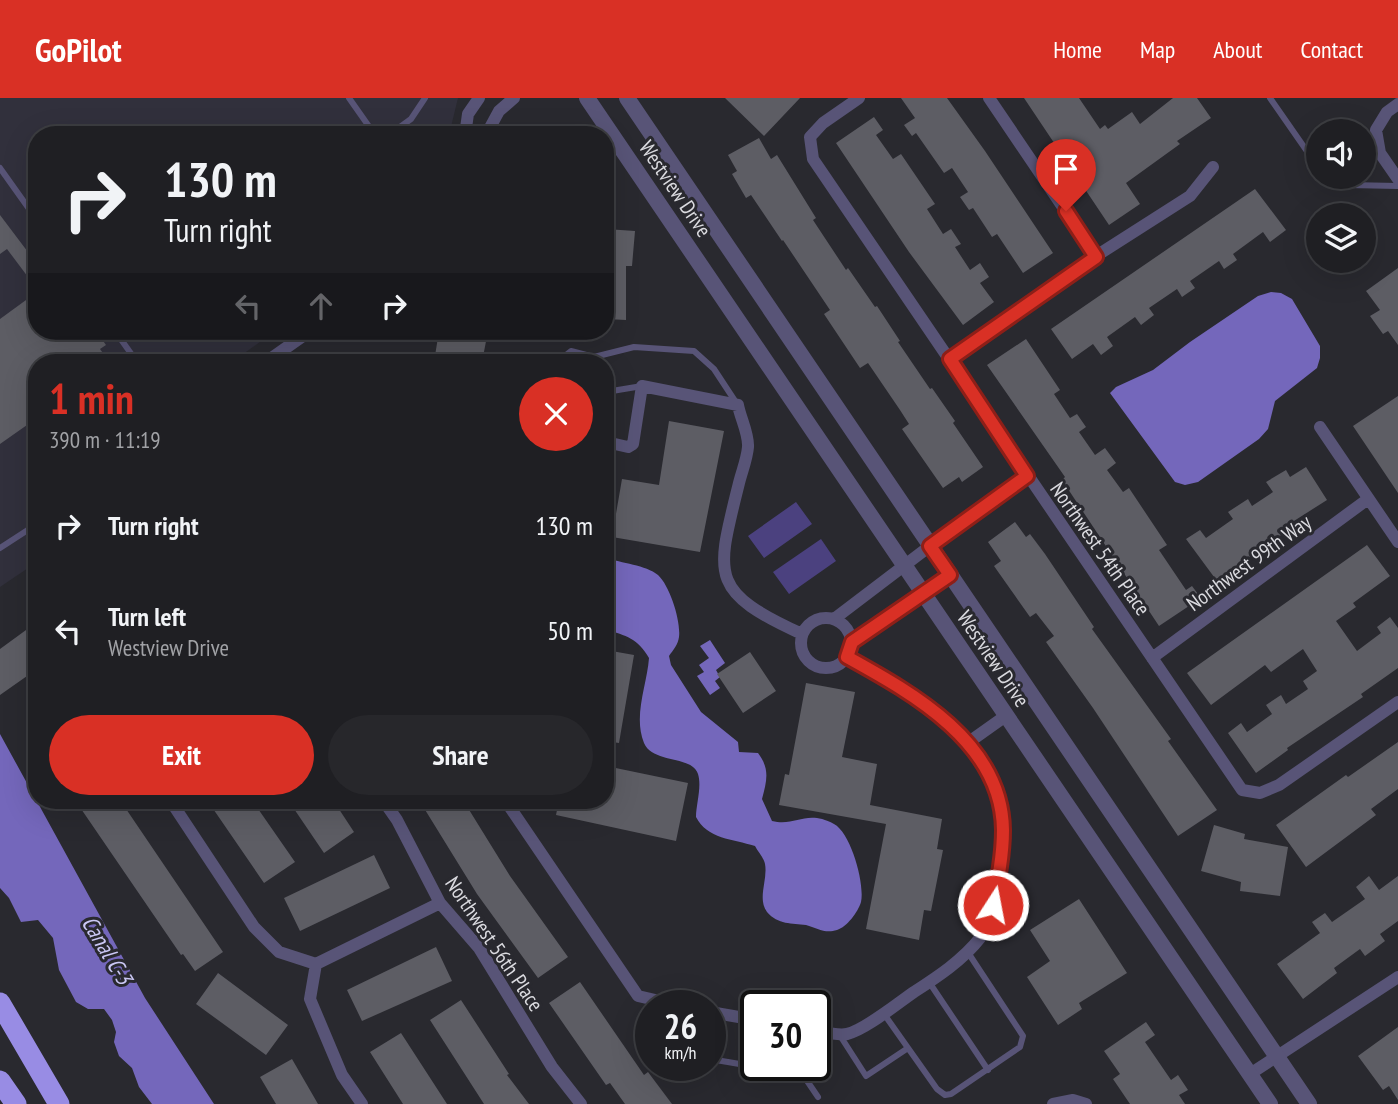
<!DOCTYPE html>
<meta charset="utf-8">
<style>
:root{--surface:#1f1f23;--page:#27272b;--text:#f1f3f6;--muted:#a1a2a6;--line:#3c3d41;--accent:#d93025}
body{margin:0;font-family:"PT Sans Narrow",sans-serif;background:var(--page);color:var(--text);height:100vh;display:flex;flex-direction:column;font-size:26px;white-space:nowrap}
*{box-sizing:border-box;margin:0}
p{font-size:23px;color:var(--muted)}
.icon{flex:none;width:38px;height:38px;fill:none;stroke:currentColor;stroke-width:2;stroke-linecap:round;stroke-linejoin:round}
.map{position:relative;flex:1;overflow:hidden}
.sheet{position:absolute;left:28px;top:256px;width:586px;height:455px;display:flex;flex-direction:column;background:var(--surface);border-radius:28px;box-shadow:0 7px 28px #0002,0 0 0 2px var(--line)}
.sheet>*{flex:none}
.banner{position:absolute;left:28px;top:28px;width:586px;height:214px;border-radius:28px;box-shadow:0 7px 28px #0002,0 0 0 2px var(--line);background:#1f1f23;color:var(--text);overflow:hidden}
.buttons{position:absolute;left:1306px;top:21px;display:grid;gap:14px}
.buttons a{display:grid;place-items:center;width:70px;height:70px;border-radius:50%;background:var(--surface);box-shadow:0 7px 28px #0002,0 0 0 2px var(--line);font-size:35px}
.speed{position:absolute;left:635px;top:892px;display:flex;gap:14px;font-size:35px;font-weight:700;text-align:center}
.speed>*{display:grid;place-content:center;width:91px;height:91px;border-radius:50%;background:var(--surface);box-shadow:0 7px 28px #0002,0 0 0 2px var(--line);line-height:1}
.speed small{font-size:18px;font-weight:400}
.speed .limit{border:4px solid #111;border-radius:10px;background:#fff;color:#111}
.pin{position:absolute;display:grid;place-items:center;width:60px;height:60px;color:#fff;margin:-72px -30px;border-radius:50% 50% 50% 0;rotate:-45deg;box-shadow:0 0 7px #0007}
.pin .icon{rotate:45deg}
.me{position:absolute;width:77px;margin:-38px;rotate:11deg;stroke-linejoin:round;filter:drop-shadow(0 0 5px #0008)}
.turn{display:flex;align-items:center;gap:24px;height:147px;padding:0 21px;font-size:32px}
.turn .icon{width:91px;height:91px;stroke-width:2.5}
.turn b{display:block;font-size:49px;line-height:60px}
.lanes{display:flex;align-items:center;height:66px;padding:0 21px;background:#0003;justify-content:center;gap:35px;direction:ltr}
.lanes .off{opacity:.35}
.round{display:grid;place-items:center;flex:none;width:74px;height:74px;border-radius:37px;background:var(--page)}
.overview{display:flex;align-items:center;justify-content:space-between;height:119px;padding:0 21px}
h1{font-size:42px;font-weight:700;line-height:52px;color:var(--accent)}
.cta{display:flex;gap:14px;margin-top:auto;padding:14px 21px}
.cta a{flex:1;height:80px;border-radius:42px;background:var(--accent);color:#fff;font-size:28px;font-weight:700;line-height:80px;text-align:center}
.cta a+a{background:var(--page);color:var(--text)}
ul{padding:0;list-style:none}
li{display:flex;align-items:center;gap:21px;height:105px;padding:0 21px}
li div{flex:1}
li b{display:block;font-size:26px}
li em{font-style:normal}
header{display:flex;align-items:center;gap:42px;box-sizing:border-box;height:98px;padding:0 35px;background:var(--accent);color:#fff}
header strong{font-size:33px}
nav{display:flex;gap:38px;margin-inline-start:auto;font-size:24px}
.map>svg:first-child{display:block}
</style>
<header>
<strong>GoPilot</strong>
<nav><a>Home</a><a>Map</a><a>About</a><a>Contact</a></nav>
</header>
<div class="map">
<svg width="1398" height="1006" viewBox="0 0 1398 1006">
<rect width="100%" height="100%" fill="#29292f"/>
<path fill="#31303c" d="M0,0H458L449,37H37V233H275L232,264H37V464L0,489Z"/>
<path fill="#4b417f" d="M796,404L812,426L764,460L748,438Z
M821,441L836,463L789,496L773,474Z"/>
<path fill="#7467bb" d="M1271,194L1281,195L1292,201L1320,248V260L1317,270L1275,303L1268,331L1259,341L1198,384L1185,387L1175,384L1110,295L1116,289L1153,272L1190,244L1258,198Z
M606,460C621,465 646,467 658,477C670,488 681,523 679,539C678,547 673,552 669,558L671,567L701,614L738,644L739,654L758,655C770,671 767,682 762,701L772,723C796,729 806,711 834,726C851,735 865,786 861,804C858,814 847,829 837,832C825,836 817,830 806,827C792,825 778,827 767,814C757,800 768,782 765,766C764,760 758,754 755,748C733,741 707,741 696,719C696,706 702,689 698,676C692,657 653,666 644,645C633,618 647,587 649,560C638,541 626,537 606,532Z
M710,542L725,565L716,572L720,579L715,583L720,590L710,597L697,578L704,574L699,567L709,560L700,548Z
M0,636L145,900L214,1006H152L139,989L132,970L119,958L114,944L116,934L112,922L104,911H88L76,904L59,872L53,840L38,822L21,824L9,800L0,790Z"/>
<path fill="#5d5d64" d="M725,0H800L764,38Z
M901,0H947L985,53L1053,155L1023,175L997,136L992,139L973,110L969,112L960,99L968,94L952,70L944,75L916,35L912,38L904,27L915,20Z
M1024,0H1079L1100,31L1105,27L1108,31L1132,14L1140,26L1173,0H1197L1211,20L1177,43L1180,46L1126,85L1140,106L1109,127Z
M874,19L883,32L876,37L893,61L901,56L935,106L927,111L943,136L951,131L961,146L955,149L970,172L980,165L989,179L980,185L994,204L963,227L909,154L836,45Z
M759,40L771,61L777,57L816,120L813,122L846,172L848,170L875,209L877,208L900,243L898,244L930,291L932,290L955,323L953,325L983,369L962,384L959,379L943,390L902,331L909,326L900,312L868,265L860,270L824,216L830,212L783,142L782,143L751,97L746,100L732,76L737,73L728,57Z
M1255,91L1286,132L1270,144L1263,134L1233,156L1237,162L1224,171L1219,163L1190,183L1195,190L1182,199L1177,191L1149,210L1154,217L1141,227L1135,219L1107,239L1113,248L1101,257L1093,246L1072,261L1051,231Z
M0,117L37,166V191L7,151L0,156Z
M606,131L635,133L632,168H626V222L606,221Z
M1398,170V247L1388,233L1383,236L1370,218L1380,212L1366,193Z
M37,194V233H96L106,247L100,251L109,264H37V320L0,346V221Z
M439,233H488L482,264H434Z
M1026,241L1060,292L1054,296L1070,320L1077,316L1086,329L1079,334L1095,357L1105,350L1116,365L1107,372L1123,394L1129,390L1167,447L1159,452L1186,492L1192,488L1201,500L1159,528L1062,382L1065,379L987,267Z
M1398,298V395L1353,328Z
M669,323L724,333L700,454L612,439L622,381L659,387Z
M1306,369L1327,402L1286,428L1288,432L1217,483L1186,441L1200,432L1206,440L1233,421L1228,414L1248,401L1252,408L1273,394L1266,384L1286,372L1290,379Z
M1015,424L1026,439L1030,436L1045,456L1094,529L1092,531L1171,641L1168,643L1217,712L1178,738L1093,610L1046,544L1054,538L1036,515L1030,519L994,468L1001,463L988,444Z
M1367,447L1390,478L1353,505L1356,509L1336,523L1357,553L1381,535L1377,529L1390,519L1398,530V570L1361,596L1363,599L1287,650L1288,652L1256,675L1228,635L1241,625L1247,634L1272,616L1266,607L1281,597L1286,606L1308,591L1303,583L1317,573L1303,551L1271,574L1265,567L1211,607L1187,575Z
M37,524V571L0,597V551Z
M606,552L634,557L619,645L606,643Z
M750,554L776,593L743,615L717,576Z
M806,585L855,594L842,659L877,666L870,707L942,721L937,751L943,752L931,813L924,812L919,842L866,831L886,726L779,707L785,676L789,677Z
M1398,644V691L1371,711L1376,717L1306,769L1276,727L1346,677L1348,679Z
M606,668L688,685L676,743L556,717L559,702H606Z
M75,702H120L223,854L195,873L183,856L181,857Z
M207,702H252L295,764L264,785Z
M288,702H333L354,734L324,755Z
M419,702H463L510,778L568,859L538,880L477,796Z
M1214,727L1245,736L1244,741L1288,749L1280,798L1240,793L1241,784L1201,773Z
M374,757L390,790L300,833L284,800Z
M1369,778L1379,792L1398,778V823L1380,836L1385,843L1365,858L1360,851L1334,870L1337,875L1303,901L1277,866L1320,835L1312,824L1325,815L1332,824L1365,801L1356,789Z
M1079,801L1127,875L1079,905L1082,911L1058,927L1027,879L1050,863L1030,832Z
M436,849L452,883L362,923L347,892Z
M218,875L288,927L266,957L196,906Z
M580,884L644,977L648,974L672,1006H625L610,985L606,987L549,905Z
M461,902L509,976L507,977L529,1006H484L430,922Z
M1146,924L1155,937L1145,944L1171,982L1178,977L1188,992L1179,997L1185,1006H1130L1113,981L1120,976L1104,953Z
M1398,929V1002L1389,988L1383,992L1358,958Z
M401,935L447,1006H403L370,954Z
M292,961L318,1006H276L260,979Z"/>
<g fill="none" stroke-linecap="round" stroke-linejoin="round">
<path stroke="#585477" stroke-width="6" d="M349,0L375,37
M1270,0L1318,69
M389,37L411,21L425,0
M0,70L37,122
M1332,79L1348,87L1398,88
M115,233L137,264
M363,262L365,264
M565,264L566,257L571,253L594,259L634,249L694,253L714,271L737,306
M606,294L642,288
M0,450L37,426
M929,884L988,972
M884,916L937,991L945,997L951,996L1020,949L1023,938L967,853
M839,936L866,978L908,950
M816,951L831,937
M710,961L769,971L783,968
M797,968L818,999"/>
<path stroke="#585477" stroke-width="12" d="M859,0L823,25L810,39L813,61L1242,692L1260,695L1279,687L1398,604
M989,0L1096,158
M1398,6L1387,14L1376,32L1380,55L1398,81
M465,37L468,16L479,0
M486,37L499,13L514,0
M950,261L1096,158L1190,98L1213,69
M266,264L310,233
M1320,329L1398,444
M606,344L628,349L633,346L642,288L738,307C740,319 749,336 748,349C747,361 742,373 739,385C716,478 708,493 802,536
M801 545a25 25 0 1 1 50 0a25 25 0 1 1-50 0Z
M834,521L930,448L1027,378
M852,544L950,477
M1152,560L1368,401
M969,644L1007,617
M170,702L254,829L279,854L316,866L310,901L342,977L362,1006
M383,702L397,722L440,805L479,850L552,969L581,1006
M505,702L638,898L681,908
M316,866L440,805
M710,914L756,922
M816,932C825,934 837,938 847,936C865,932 898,905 914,894C937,879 963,862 980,840C990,825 993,807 996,790C1006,739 1005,686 969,644C937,607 889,582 847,559
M1250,976L1398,879
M1053,1006L1073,1002L1086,1006"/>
<path stroke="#585477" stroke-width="16" d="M587,0L1270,1006
M627,0L1309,1006"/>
<path stroke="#988ce4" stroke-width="21" d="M0,905L59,1006
M0,983L16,1006"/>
</g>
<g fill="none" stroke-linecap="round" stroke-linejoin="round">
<defs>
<path id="route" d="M993,807C998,782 1003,757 1003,732C1002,645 914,596 847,559L852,544L950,477L930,448L1027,378L950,261L1096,159L1066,113"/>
</defs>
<use href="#route" stroke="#8d1f18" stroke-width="18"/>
<use href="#route" stroke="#d93025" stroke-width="12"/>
</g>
<g text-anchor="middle" stroke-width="6" stroke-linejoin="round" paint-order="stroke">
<g font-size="21" fill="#dadadf" stroke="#29292f">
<text transform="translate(675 91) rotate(56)" y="7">Westview Drive</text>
<text transform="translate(1100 451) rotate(55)" y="7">Northwest 54th Place</text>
<text transform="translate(1249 465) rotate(-36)" y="7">Northwest 99th Way</text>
<text transform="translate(993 561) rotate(56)" y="7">Westview Drive</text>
<text transform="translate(494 846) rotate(56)" y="7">Northwest 56th Place</text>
</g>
<g font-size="23" font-style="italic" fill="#cbc8f5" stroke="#29292f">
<text transform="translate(107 852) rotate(59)" y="8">Canal C-3</text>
</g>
</g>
</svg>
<div class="buttons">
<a><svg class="icon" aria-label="sound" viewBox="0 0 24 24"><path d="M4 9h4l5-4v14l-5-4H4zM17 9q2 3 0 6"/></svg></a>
<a><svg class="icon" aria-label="layers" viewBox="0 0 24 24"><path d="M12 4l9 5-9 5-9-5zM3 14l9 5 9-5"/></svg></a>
</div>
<div class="speed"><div>26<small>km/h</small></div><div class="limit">30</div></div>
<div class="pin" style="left:1066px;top:113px;background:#d93025"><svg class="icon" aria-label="arrive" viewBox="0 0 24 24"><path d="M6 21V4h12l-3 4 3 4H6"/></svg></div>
<svg class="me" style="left:993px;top:807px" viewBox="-20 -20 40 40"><circle r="17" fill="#d93025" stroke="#fff" stroke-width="3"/><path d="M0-11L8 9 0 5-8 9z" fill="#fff"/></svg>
<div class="banner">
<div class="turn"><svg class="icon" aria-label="right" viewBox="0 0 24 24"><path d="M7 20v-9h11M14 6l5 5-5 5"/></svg><div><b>130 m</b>Turn right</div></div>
<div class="lanes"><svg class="icon off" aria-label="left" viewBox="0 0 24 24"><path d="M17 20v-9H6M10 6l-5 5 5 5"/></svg><svg class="icon off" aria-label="ahead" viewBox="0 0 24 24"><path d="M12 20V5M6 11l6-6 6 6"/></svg><svg class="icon" aria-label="right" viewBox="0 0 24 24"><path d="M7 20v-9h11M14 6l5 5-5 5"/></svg></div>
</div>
<section class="sheet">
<div class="overview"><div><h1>1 min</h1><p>390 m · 11:19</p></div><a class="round" style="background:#d93025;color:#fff"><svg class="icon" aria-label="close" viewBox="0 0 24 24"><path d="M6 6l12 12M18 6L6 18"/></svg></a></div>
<ul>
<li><svg class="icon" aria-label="right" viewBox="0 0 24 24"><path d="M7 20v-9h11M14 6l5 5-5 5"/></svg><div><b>Turn right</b></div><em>130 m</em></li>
<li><svg class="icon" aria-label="left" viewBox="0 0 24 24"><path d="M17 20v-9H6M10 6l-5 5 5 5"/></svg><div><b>Turn left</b><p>Westview Drive</p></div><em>50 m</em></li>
</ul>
<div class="cta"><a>Exit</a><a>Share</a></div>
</section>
</div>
